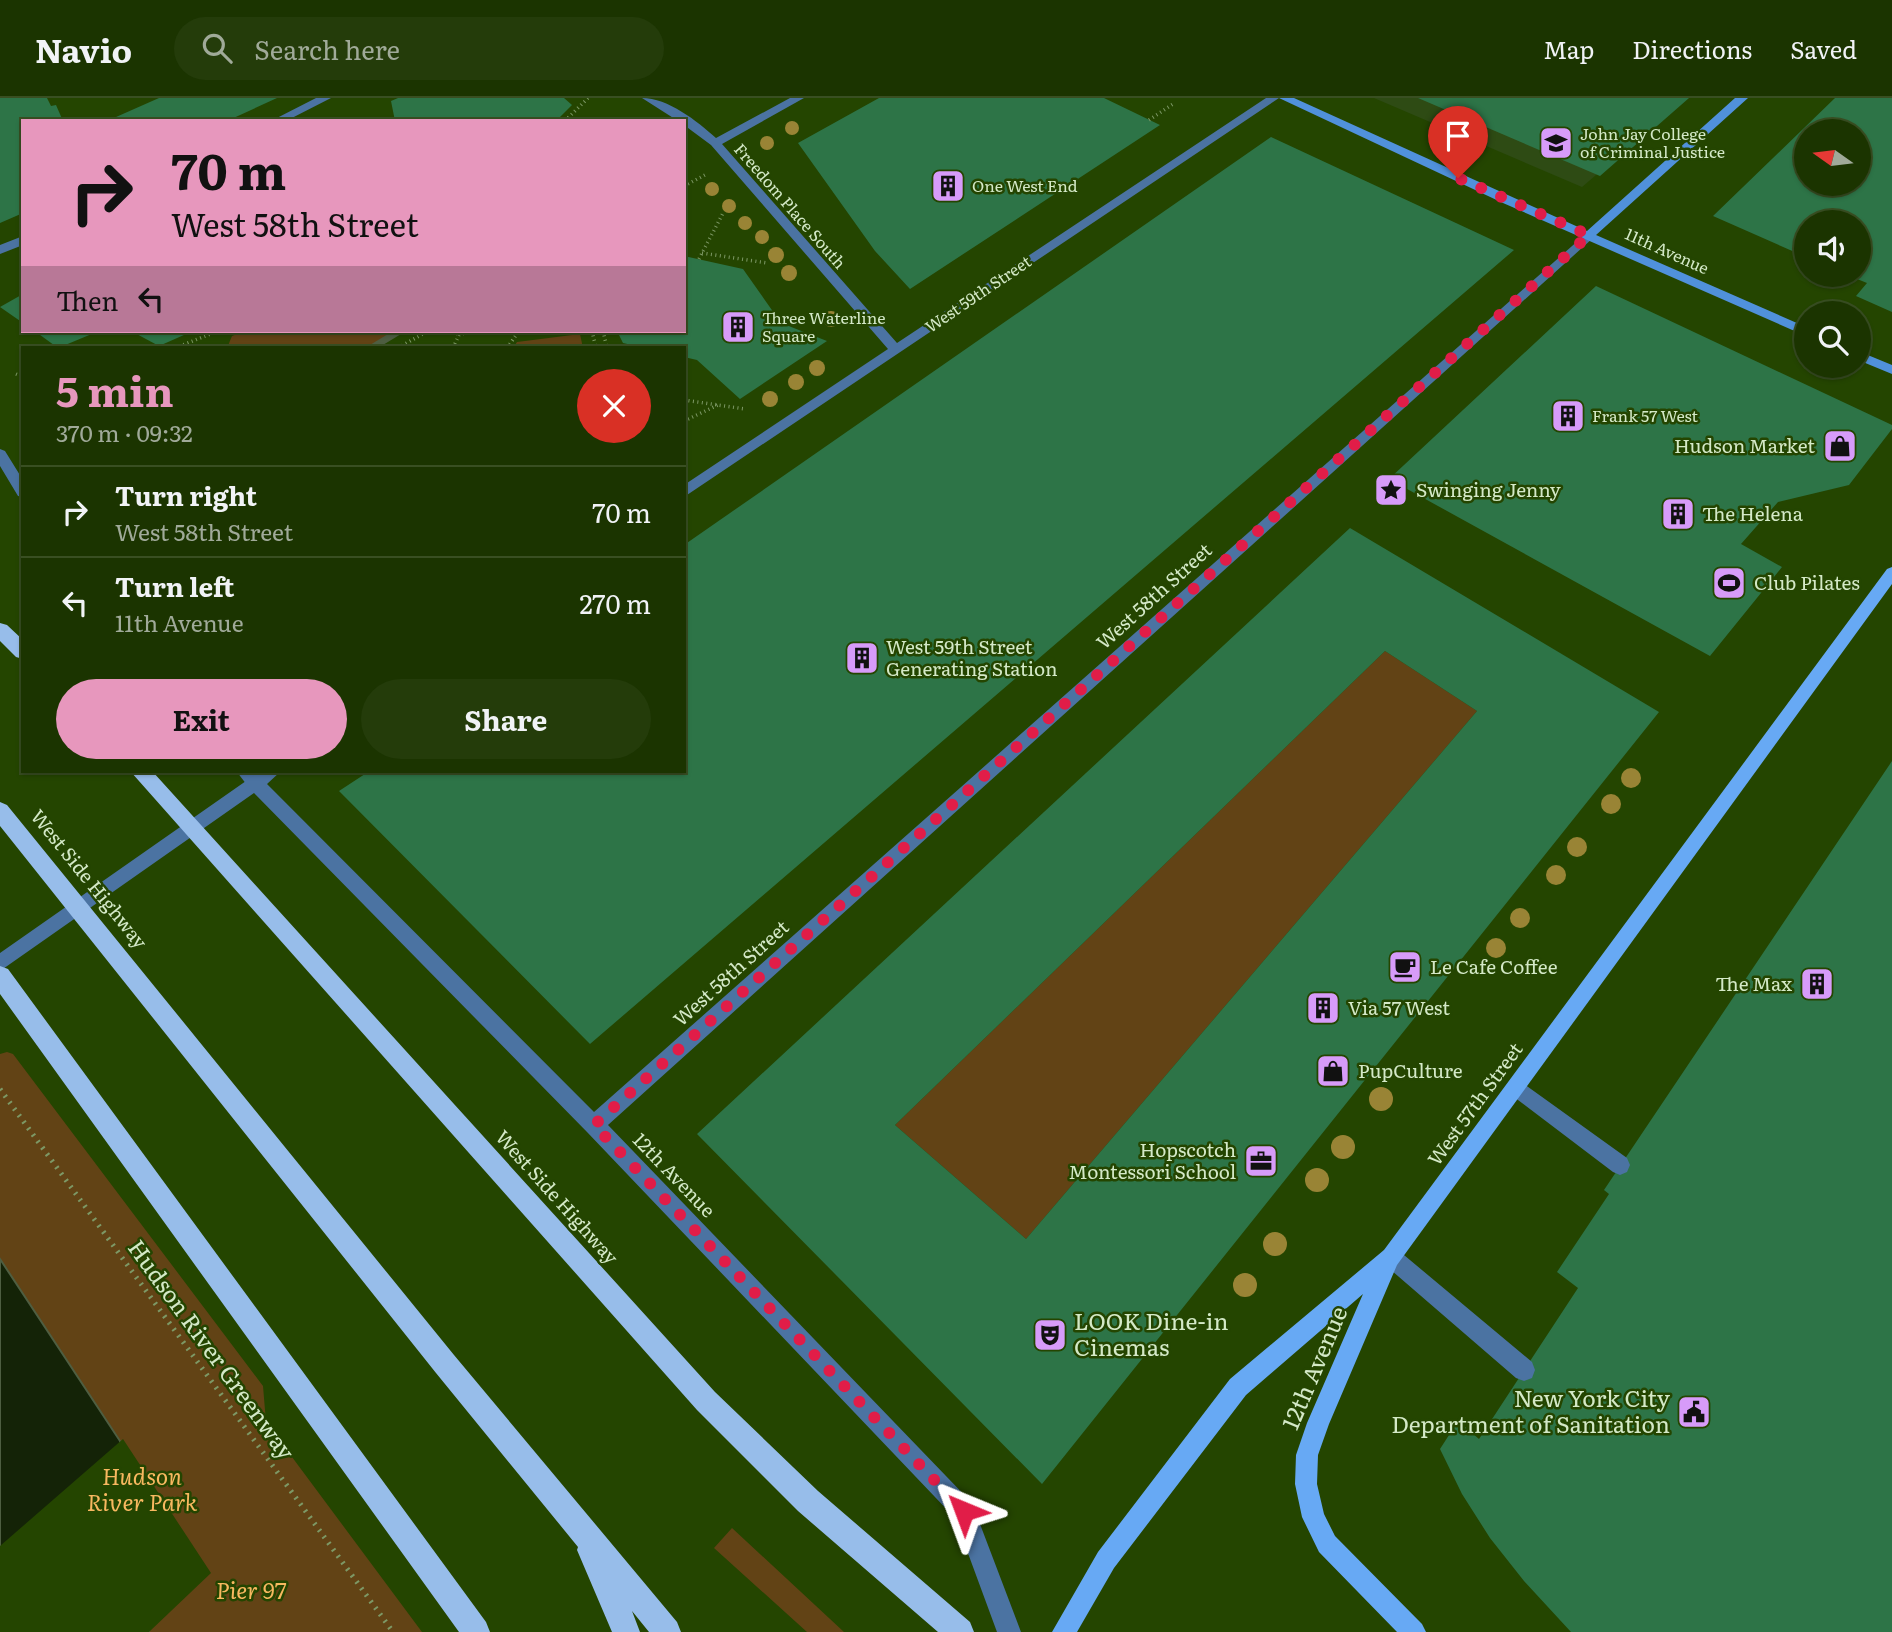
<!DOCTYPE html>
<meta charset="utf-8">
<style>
:root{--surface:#1b3400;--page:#243c0a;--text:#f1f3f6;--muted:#a0aa99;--line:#394f22;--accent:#e797bd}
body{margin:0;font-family:Literata,serif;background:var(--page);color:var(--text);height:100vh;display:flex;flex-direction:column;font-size:26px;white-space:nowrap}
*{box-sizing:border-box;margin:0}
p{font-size:23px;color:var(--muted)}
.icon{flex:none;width:38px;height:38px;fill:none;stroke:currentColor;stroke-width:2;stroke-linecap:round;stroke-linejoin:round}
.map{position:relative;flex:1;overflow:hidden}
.details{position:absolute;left:21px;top:248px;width:665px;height:427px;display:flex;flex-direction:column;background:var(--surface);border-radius:0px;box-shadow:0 2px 5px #0004,0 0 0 2px var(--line)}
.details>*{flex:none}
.guide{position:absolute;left:21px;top:21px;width:665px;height:214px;border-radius:0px;box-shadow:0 2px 5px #0004,0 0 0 2px var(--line);background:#e797bd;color:#111;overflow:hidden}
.needle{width:46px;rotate:284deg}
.fabs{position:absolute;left:1794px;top:21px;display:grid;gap:14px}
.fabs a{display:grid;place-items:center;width:77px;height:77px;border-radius:50%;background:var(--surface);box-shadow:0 2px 5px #0004,0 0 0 2px var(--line);font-size:35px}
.pin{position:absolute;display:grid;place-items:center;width:60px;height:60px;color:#fff;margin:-72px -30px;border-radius:50% 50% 50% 0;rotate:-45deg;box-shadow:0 0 7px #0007}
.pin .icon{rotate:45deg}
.me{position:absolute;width:77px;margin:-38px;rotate:316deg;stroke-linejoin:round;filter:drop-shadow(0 0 5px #0008)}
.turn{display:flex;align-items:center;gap:24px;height:147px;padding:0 35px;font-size:32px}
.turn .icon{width:91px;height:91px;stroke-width:2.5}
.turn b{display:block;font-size:49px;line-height:60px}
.then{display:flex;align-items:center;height:66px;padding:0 35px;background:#0003;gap:14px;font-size:26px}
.round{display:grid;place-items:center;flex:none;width:74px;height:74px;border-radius:37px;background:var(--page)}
.summary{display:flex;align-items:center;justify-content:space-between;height:119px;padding:0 35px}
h1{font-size:42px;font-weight:700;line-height:52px;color:var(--accent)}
.primary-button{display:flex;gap:14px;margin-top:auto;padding:14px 35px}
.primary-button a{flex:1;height:80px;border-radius:42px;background:var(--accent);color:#111;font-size:28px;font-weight:700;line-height:80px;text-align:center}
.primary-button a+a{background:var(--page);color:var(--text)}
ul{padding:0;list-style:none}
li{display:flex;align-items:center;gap:21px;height:91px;padding:0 35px;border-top:2px solid var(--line)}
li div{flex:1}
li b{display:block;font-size:26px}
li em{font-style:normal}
header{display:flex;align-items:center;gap:42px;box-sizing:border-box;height:98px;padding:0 35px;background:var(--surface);border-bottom:2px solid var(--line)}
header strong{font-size:33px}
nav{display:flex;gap:38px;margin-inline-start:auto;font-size:24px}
.search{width:490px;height:63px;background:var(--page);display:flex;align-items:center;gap:18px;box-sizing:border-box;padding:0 24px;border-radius:38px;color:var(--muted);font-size:26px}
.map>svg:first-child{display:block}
</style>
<header>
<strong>Navio</strong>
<div class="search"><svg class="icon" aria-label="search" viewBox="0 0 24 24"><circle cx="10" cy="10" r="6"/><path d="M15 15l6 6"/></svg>Search here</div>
<nav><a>Map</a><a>Directions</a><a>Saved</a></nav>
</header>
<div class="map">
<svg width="1892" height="1534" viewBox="0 0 1892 1534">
<rect width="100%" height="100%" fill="#244500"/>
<path fill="#2e4b14" d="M1374,0H1686L1582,89Z"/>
<path fill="#624315" d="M245,233H401L370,250H227L232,238Z
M580,236L583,250H513L517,244Z
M1385,553L1477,613L1026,1141L895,1027Z
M7,954L13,956L263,1288L266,1324L422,1534H0V956Z
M732,1430L844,1534H807L714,1450Z"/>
<path fill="#142307" stroke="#4e5e41" stroke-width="2" d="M0,1161L120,1343L149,1534H0Z"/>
<path fill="#244500" d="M123,1341L211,1475L149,1534H0V1448Z"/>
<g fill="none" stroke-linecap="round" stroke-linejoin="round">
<path fill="#4e5e41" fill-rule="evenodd" d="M393,233H406L378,250H365Z"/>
</g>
<path fill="#2d7447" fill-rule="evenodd" d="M0,0H47L51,8L56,7L63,23H23V115L0,125Z
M159,0H277L227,23H107Z
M398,0H564L572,7L556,23H395L391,3Z
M879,0H1104L1160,27L910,191L875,153L798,45Z
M1418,0H1689L1600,78Z
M1835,0H1892V214L1856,198L1867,185L1847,177H1858V124H1806V159L1713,118ZM1806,33H1858V86H1806Z
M1271,39L1514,152L590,946L339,693L368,674H684V447Z
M684,158L743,171L781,225L827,243L740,301L697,262L684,259V250H645L623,245L617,233H684Z
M1596,188L1892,327V331L1849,387L1778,404L1741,446L1782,469L1710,558L1389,381Z
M23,196V225L0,209Z
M40,233H99L58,250L36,234Z
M131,233H193L159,248Z
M1350,430L1659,614L1042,1386L697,1036ZM1385,553L1477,613L1026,1141L895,1027Z
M1892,663V1534H1571L1524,1483L1490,1440L1462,1396L1440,1351L1458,1323L1479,1341L1578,1190L1557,1174L1609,1096L1604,1092Z"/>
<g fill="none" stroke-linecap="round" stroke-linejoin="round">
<path stroke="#7d9865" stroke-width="3.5" stroke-dasharray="1 3.5" stroke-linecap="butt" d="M1149,22L1173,6
M565,23L588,0
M684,88L705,77
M702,155L767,165
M699,161L723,115
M453,233L459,237
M573,233L574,237
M592,233L596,250
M603,233L607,250
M175,250L218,233
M398,250L428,233
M453,250L459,237L470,233
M507,250L519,233
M16,276L23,279
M684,302L745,311
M684,323L718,307"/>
<path stroke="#7d9865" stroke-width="5" stroke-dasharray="2 6" stroke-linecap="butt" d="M0,991L393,1534"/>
<path fill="#4b73a2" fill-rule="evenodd" d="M0,351L5,353L23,382V399L18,398L0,368Z
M237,674H255L264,686L262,691H250Z
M1517,981L1627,1060L1630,1067L1627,1074L1620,1077L1613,1074L1510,996L1507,990L1510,984Z
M1391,1149L1398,1152L1532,1264L1535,1272L1532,1280L1524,1283L1516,1280L1384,1166L1381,1159L1384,1152Z"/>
<path fill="#4b73a2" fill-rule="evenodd" d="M316,0H331L286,23H271Z
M642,0C668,0 697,23 716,40L790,0H804L722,46L897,245L1266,0H1279L684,399V387L888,251L711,47L684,27V23H678Z
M1589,133L1595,137L1593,140L608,1027L972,1405L1021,1534H997L955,1420L587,1034L254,695L0,873V855L259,674H280L267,686L594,1014Z
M23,138V147L0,156V147Z"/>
<path fill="#5091db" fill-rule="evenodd" d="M1279,0H1294L1587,133L1735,0H1748L1596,137L1806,229V238L1503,105Z
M1858,253L1892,267V276L1858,262Z"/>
<path fill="#67a9f4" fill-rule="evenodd" d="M1892,469V486L1397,1167L1329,1326L1318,1357L1317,1386L1324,1416L1335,1438L1422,1526L1426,1534H1397L1319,1454L1302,1419L1295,1386L1296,1357L1307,1325L1363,1196L1246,1297L1114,1470L1077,1534H1052L1098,1454L1230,1281L1384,1152L1887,471Z"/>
<path fill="#97bdea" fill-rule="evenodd" d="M0,525L7,527L23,542V561L16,559L0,543Z
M131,674H153L715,1294L818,1393L970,1524L974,1534H938L798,1413L697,1312Z
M0,704L7,707L454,1257L677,1524L681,1534H649L632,1513L640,1534H612L577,1452L578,1449L436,1275L0,728Z
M0,868L8,871L486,1524L490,1534H459L0,896Z"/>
</g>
<g fill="#998435">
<circle cx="792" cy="30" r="7"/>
<circle cx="767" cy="45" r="7"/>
<circle cx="712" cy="91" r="7"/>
<circle cx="729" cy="108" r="7"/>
<circle cx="745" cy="125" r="7"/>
<circle cx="762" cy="139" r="7"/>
<circle cx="776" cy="157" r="8"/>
<circle cx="789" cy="175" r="8"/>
<circle cx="831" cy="221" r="8"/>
<circle cx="817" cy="270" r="8"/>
<circle cx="796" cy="284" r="8"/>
<circle cx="770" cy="301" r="8"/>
<circle cx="1631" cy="680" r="10"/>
<circle cx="1611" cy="706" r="10"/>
<circle cx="1577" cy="749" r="10"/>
<circle cx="1556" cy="777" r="10"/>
<circle cx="1520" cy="820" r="10"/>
<circle cx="1496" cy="850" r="10"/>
<circle cx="1381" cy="1001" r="12"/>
<circle cx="1343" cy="1049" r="12"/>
<circle cx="1317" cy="1082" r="12"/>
<circle cx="1275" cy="1146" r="12"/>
<circle cx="1245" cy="1187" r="12"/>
</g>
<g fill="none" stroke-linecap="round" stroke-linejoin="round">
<path stroke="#e11d48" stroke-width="12" stroke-dasharray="0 21.6" d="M964,1413L594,1027L1589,137L1458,80"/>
</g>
<defs>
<symbol id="university-square" viewBox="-11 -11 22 22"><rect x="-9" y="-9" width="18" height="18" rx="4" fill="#d79bf9" stroke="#244500"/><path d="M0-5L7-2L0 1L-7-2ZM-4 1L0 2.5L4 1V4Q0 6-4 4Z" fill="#111"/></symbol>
<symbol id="building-square" viewBox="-11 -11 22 22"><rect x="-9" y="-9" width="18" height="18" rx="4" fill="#d79bf9" stroke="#244500"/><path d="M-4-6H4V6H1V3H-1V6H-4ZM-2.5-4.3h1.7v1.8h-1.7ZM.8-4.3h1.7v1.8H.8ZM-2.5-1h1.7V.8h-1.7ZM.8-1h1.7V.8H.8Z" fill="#111"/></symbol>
<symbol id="shop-square" viewBox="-11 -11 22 22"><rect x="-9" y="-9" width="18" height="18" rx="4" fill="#d79bf9" stroke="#244500"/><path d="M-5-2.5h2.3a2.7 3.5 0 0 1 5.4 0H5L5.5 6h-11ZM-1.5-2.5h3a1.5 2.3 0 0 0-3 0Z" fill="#111"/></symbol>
<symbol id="sight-square" viewBox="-11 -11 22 22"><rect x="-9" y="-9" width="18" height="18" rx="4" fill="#d79bf9" stroke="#244500"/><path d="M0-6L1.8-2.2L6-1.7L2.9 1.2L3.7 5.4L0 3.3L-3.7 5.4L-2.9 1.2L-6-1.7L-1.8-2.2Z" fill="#111"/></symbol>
<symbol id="stadium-square" viewBox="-11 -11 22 22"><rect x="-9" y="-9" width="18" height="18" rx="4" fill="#d79bf9" stroke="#244500"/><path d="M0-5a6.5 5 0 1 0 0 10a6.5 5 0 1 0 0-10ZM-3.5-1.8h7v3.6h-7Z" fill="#111"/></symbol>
<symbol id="cafe-square" viewBox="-11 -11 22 22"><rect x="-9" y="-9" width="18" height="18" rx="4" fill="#d79bf9" stroke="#244500"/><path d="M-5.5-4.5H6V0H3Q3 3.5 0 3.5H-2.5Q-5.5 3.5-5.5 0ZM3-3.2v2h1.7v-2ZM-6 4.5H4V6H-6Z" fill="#111"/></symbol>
<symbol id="office-square" viewBox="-11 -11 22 22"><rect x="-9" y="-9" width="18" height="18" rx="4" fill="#d79bf9" stroke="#244500"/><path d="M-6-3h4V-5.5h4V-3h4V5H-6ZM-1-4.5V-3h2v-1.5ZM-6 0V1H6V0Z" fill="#111"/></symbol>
<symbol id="theatre-square" viewBox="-11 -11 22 22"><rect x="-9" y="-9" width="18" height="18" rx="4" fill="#d79bf9" stroke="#244500"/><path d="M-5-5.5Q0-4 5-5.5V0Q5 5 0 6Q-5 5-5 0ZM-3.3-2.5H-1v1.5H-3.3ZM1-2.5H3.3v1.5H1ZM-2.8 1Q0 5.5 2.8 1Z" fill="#111"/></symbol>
<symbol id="civic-square" viewBox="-11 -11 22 22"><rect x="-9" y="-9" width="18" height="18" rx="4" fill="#d79bf9" stroke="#244500"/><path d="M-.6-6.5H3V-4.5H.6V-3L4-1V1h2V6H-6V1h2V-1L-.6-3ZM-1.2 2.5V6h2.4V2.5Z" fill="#111"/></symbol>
</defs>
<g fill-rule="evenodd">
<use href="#university-square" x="1537" y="26" width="38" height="38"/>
<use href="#building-square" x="929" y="69" width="38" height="38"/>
<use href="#building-square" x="719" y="210" width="38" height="38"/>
<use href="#building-square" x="1549" y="299" width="38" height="38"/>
<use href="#shop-square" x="1821" y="329" width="38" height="38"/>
<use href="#sight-square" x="1372" y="373" width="38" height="38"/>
<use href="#building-square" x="1659" y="397" width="38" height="38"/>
<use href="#stadium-square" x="1710" y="466" width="38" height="38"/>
<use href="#building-square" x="843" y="541" width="38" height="38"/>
<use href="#cafe-square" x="1386" y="850" width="38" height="38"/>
<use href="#building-square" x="1798" y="867" width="38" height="38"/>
<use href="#building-square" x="1304" y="891" width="38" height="38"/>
<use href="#shop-square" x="1314" y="954" width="38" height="38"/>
<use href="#office-square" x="1242" y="1044" width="38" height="38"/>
<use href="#theatre-square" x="1031" y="1218" width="38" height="38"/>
<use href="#civic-square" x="1675" y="1295" width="38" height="38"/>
</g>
<g text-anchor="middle" stroke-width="5" stroke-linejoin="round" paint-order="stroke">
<g font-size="16" fill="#d4e9c7" stroke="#244500" text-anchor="start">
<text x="1580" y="42">John Jay College<tspan x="1580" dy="18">of Criminal Justice</tspan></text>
<text x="972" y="94">One West End</text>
<text x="762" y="226">Three Waterline<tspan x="762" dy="18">Square</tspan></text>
<text x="1592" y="324">Frank 57 West</text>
</g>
<g font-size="16" fill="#d4e9c7" stroke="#244500">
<text transform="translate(790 108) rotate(49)" y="6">Freedom Place South</text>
<text transform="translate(1667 153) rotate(24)" y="6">11th Avenue</text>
<text transform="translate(978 196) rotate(-34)" y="6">West 59th Street</text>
</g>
<g font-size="19" fill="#d4e9c7" stroke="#244500" text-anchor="start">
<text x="1815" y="355" text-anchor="end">Hudson Market</text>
<text x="1416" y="399">Swinging Jenny</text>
<text x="1702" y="423">The Helena</text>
<text x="1754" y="492">Club Pilates</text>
<text x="886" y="556">West 59th Street<tspan x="886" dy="22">Generating Station</tspan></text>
<text x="1430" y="876">Le Cafe Coffee</text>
<text x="1792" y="893" text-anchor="end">The Max</text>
<text x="1348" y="917">Via 57 West</text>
<text x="1358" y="980">PupCulture</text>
<text x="1236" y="1059" text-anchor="end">Hopscotch<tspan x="1236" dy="22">Montessori School</tspan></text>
</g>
<g font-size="19" fill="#d4e9c7" stroke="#244500">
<text transform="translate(1154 498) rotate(-42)" y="7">West 58th Street</text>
<text transform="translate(89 781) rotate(51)" y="7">West Side Highway</text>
<text transform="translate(731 875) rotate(-42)" y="7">West 58th Street</text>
<text transform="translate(1475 1006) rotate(-54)" y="7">West 57th Street</text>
<text transform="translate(674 1077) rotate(46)" y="7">12th Avenue</text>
<text transform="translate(557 1099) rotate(48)" y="7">West Side Highway</text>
</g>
<g font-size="23" fill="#d4e9c7" stroke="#244500" text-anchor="start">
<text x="1074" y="1232">LOOK Dine-in<tspan x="1074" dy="26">Cinemas</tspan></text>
<text x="1670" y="1309" text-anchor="end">New York City<tspan x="1670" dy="26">Department of Sanitation</tspan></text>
</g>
<g font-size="23" fill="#d4e9c7" stroke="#244500">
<text transform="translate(211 1252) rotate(54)" y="8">Hudson River Greenway</text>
<text transform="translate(1315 1270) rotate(-67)" y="8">12th Avenue</text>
</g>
<g font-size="23" font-style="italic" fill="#f8b860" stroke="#244500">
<text x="142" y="1387">Hudson<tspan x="142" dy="26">River Park</tspan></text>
<text x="251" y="1501">Pier 97</text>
</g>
</g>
</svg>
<div class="fabs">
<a><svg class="needle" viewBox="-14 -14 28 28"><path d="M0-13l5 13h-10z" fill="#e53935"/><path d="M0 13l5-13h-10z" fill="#a0aa99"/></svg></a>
<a><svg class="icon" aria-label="sound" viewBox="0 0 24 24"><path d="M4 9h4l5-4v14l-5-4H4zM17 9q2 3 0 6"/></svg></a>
<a><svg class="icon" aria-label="search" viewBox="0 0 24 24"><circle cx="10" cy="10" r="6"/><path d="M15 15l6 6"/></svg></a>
</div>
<div class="pin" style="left:1458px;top:80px;background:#d93025"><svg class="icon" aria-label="arrive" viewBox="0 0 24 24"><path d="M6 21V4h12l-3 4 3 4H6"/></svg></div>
<svg class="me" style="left:964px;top:1413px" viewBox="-20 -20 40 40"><path d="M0-17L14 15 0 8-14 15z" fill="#e11d48" stroke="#fff" stroke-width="4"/></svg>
<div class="guide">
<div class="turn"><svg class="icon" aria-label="right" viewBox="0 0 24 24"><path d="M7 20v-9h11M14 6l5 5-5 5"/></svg><div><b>70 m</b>West 58th Street</div></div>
<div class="then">Then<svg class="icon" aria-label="left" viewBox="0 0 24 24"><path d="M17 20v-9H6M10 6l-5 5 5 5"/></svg></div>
</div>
<section class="details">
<div class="summary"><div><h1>5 min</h1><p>370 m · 09:32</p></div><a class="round" style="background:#d93025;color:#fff"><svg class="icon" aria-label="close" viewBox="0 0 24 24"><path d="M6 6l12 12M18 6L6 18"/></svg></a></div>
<ul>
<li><svg class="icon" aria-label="right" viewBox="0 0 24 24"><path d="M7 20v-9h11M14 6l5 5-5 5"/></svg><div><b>Turn right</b><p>West 58th Street</p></div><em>70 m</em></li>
<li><svg class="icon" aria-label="left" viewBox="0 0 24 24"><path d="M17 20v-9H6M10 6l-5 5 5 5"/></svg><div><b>Turn left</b><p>11th Avenue</p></div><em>270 m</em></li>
</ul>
<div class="primary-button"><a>Exit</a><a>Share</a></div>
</section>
</div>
